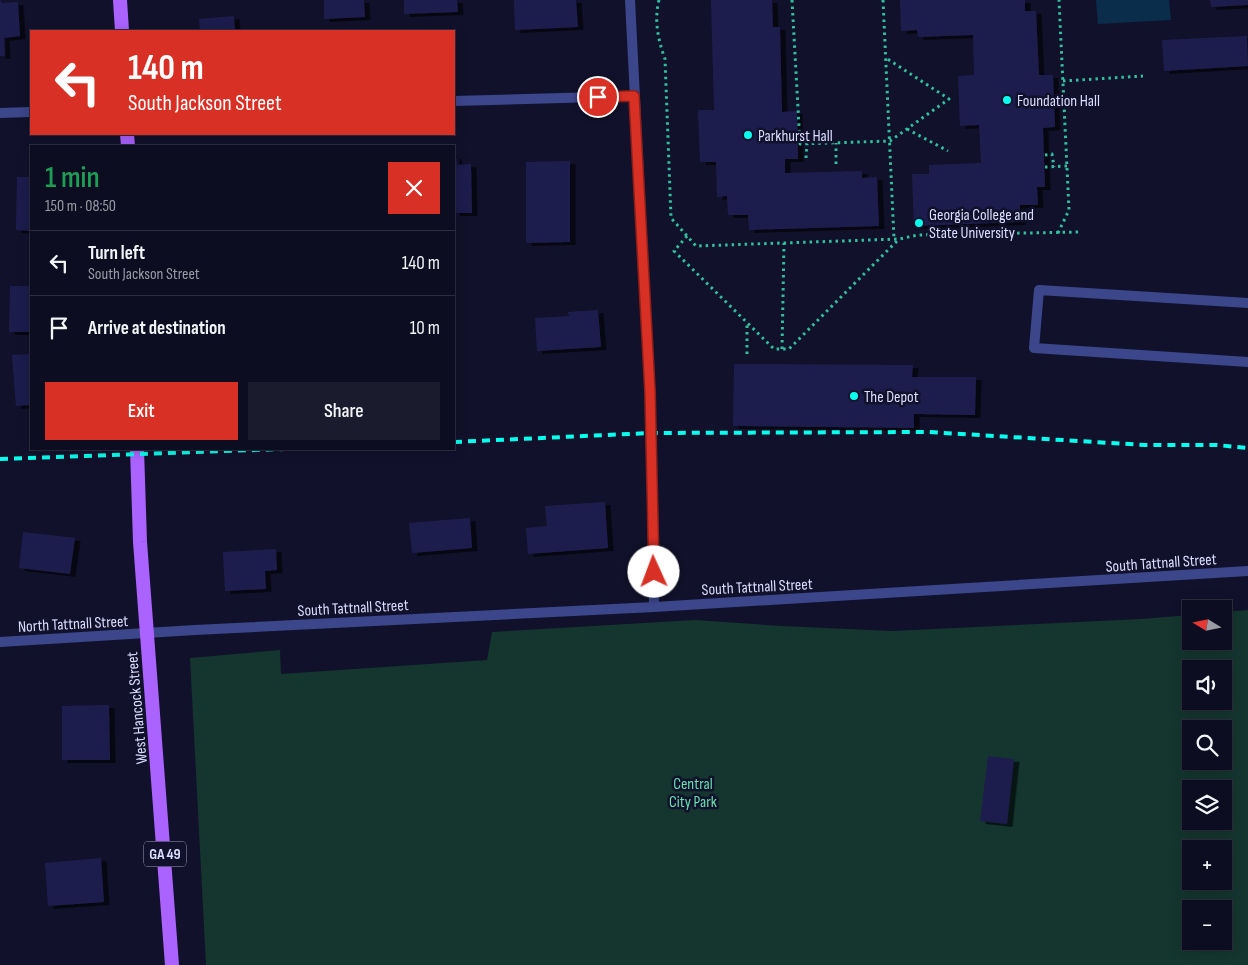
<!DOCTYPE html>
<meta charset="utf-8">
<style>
:root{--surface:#0d0d21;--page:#1b1b2e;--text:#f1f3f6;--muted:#9a9ca5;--line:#2d2d3f;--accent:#d93025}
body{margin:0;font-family:"Sofia Sans Condensed",sans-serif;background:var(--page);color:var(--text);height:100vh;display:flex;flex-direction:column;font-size:19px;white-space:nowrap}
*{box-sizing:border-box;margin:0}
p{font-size:16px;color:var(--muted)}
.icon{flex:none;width:28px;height:28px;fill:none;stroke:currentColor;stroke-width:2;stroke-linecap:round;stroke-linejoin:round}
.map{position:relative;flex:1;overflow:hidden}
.panel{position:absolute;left:30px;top:145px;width:425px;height:305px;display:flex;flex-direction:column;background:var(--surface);border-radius:0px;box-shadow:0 2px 12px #0003,0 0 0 1px var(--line)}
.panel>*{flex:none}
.top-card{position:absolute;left:30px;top:30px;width:425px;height:105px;border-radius:0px;box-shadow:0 2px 12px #0003,0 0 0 1px var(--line);background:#d93025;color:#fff;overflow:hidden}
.needle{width:32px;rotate:280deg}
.controls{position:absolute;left:1182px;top:600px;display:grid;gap:10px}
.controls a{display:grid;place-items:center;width:50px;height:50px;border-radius:0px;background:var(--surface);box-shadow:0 2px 12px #0003,0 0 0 1px var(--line);font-size:25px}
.pin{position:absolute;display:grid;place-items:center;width:42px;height:42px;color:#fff;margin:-21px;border:2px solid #fff;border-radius:50%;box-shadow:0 1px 5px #0007}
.me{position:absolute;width:55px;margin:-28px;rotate:358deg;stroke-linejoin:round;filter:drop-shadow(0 0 4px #0008)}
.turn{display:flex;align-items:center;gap:18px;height:105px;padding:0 15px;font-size:22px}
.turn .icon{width:65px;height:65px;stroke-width:2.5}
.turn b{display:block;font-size:35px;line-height:42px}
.round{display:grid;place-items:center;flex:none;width:52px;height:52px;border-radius:0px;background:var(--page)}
.headline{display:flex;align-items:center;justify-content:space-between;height:85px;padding:0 15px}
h1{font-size:30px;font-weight:600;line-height:38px;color:#1e9e55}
.primary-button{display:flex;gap:10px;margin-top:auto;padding:10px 15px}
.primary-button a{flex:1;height:58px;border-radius:0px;background:var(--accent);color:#fff;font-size:20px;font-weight:600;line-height:58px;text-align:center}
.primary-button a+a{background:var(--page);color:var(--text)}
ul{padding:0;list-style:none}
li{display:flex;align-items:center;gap:15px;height:65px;padding:0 15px;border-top:1px solid var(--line)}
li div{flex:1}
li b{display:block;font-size:19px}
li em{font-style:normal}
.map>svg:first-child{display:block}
</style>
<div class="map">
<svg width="1248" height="965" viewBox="0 0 1248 965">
<defs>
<filter id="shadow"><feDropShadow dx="5.5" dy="3" stdDeviation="0" flood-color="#0009"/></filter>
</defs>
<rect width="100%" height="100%" fill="#11112c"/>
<path fill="#14362f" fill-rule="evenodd" d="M1248,610V965H206L190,658L280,650L281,674L487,660L492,632L695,620L781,626L892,631L1141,619L1191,615V641H1224V612ZM1191,669H1224V701H1191ZM1191,729H1224V761H1191ZM1191,789H1224V821H1191ZM1191,849H1224V881H1191ZM1191,909H1224V941H1191Z"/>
<path fill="#0b2d4c" d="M1096,0H1169L1171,20L1098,24Z"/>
<path fill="#1f1d4d" filter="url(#shadow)" d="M0,0L2,3L18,2L20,36L4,38L5,56H0Z
M324,0H364L365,17L324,19Z
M404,0H457L458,12L404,14Z
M514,0H576L578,27L515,30Z
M711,0H772L773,27H780L782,112L797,111L798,159H785V173L862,171V178L877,177L879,226L749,230L748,215H728L727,196L717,197L716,162H700L698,110H714Z
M900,0H1025V11H1036L1039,75H1053L1055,127L1043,128L1045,187H1037L1038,205H1020V222L914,226L912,174H929V165L981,163L979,125L960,126L958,76L974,75L973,35L918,37L917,30L901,31Z
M1210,0H1248V5L1211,7Z
M234,16L235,31H200L199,19Z
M1247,36L1248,66L1164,71L1162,40Z
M454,156H456L457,165L471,164L472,213H454Z
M570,161V242L526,243V162Z
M17,177H31V231L16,230Z
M10,286H31V332H9Z
M598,310L601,347L537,351L535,318L569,316L568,312Z
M31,354V405L16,406L12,355Z
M734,364L913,365L912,377H976L975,415L914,414V428L733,426Z
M605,502L608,548L528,554L526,528L547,526L545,506Z
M470,518L472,548L412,553L409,523Z
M23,532L75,538L70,574L19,568Z
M276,549L277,570L265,571L266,589L225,591L223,552Z
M109,705L110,760H62V706Z
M988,756L1014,759L1007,824L980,821Z
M101,858L104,902L48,906L45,863Z"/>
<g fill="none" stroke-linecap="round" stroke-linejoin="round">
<path stroke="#30c09f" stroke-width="3" stroke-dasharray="2.5 4" stroke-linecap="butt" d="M659,0C654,20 658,40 665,59L671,218L696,246L899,239L918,235L1080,232
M792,0L800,144L890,141L949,99L886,58
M883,0L894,239
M1063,81L1143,76
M907,129L948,151
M1045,155L1052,154L1054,167
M806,158L807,144
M836,164V143
M1045,167L1067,166
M1058,233L1069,210L1059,0
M687,236L674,251L774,349H789L899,239
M782,349L784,243
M747,354V324"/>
<path stroke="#3c468b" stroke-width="10" d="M1248,303L1039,290L1034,348L1248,362"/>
<path stroke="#3c468b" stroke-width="10" d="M630,0L650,391L654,607
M454,101L634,96
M0,113L31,112
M0,642L195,630L654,607L1248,571"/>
<path stroke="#ab63ff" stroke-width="14" d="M120,0L122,31
M127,134L128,146
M137,449L140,542L172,965"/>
<path stroke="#08ffee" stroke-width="4" stroke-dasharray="8 6" stroke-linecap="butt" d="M454,442L650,433L928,432L1145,445H1217L1248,448
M0,459L284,449"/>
</g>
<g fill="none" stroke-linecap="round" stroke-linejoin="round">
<defs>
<path id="route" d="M598,97L634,96L650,391L654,572"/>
</defs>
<use href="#route" stroke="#8d1f18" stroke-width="12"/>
<use href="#route" stroke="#d93025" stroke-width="9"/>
</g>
<g fill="#08ffee" stroke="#11112c" stroke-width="2">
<circle cx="1007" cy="100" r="5"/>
<circle cx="748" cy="135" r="5"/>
<circle cx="919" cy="223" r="5"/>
<circle cx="854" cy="396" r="5"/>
</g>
<g text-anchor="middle" stroke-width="5" stroke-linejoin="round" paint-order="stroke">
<rect fill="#11112c" stroke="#9fa0c0" stroke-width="1" x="144" y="841.5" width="42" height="25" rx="4"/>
<g font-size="15" font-weight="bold" fill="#dcdeff">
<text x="165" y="859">GA 49</text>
</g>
<g font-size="16" fill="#dcdeff" stroke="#11112c" text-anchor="start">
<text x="1017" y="106">Foundation Hall</text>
<text x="758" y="141">Parkhurst Hall</text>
<text x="929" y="220">Georgia College and<tspan x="929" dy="18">State University</tspan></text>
<text x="864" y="402">The Depot</text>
</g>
<g font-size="16" fill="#dcdeff" stroke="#11112c">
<text transform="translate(1161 562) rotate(-4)" y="6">South Tattnall Street</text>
<text transform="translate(757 586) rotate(-3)" y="6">South Tattnall Street</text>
<text transform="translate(353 607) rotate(-3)" y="6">South Tattnall Street</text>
<text transform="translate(73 623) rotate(-3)" y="6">North Tattnall Street</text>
<text transform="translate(136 708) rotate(-95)" y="6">West Hancock Street</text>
</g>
<g font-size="16" fill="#65e2ae" stroke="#11112c">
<text x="693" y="789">Central<tspan x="693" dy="18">City Park</tspan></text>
</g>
</g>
</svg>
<div class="controls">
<a><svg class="needle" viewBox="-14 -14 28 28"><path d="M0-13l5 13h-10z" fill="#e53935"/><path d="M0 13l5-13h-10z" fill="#9a9ca5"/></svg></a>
<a><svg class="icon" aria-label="sound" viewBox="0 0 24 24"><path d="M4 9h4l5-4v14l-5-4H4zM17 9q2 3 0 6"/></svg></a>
<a><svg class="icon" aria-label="search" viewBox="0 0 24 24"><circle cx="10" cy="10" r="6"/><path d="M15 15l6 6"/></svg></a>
<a><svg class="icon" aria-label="layers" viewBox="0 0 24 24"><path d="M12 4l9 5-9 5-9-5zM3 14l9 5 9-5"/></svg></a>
<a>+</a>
<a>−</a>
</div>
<div class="pin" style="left:598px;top:97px;background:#d93025"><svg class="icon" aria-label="arrive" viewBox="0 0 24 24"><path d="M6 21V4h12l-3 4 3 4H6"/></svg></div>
<svg class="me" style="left:654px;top:572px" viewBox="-20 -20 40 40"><circle r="19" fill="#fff"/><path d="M0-13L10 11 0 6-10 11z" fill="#d93025"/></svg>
<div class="top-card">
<div class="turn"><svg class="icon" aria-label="left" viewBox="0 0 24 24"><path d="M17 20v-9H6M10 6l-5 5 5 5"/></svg><div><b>140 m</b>South Jackson Street</div></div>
</div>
<section class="panel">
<div class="headline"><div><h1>1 min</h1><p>150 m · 08:50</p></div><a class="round" style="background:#d93025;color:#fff"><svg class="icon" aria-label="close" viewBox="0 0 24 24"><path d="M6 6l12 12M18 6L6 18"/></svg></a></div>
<ul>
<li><svg class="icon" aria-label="left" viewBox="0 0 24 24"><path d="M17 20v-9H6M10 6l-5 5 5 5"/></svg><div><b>Turn left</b><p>South Jackson Street</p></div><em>140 m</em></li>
<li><svg class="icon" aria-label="arrive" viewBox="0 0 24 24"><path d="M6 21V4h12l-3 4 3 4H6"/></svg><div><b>Arrive at destination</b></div><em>10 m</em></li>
</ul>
<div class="primary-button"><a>Exit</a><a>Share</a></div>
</section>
</div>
